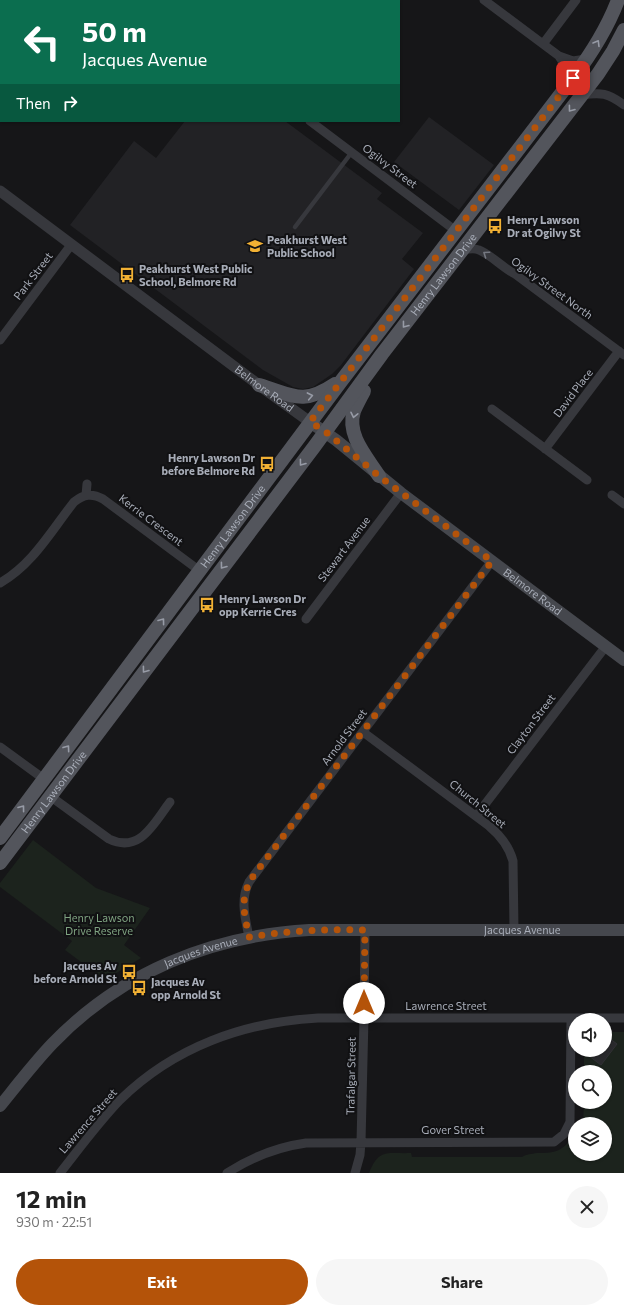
<!DOCTYPE html>
<meta charset="utf-8">
<style>
:root{--surface:#fff;--page:#f6f6f6;--text:#222;--muted:#767676;--accent:#b45309}
body{margin:0;font-family:Commissioner,sans-serif;background:var(--page);color:var(--text);height:100vh;display:flex;flex-direction:column;font-size:15px;white-space:nowrap}
*{box-sizing:border-box;margin:0}
p{font-size:13px;color:var(--muted)}
.icon{flex:none;width:22px;height:22px;fill:none;stroke:currentColor;stroke-width:2;stroke-linecap:round;stroke-linejoin:round}
.map{position:relative;height:1173px;overflow:hidden}
.side{display:flex;flex-direction:column;background:var(--surface);flex:1}
.side>*{flex:none}
.banner{position:absolute;left:0px;top:0px;width:400px;height:122px;box-shadow:0 1px 3px #0004;background:#0b6e4f;color:#fff;overflow:hidden}
.buttons{position:absolute;left:568px;top:1013px;display:grid;gap:8px}
.buttons a{display:grid;place-items:center;width:44px;height:44px;border-radius:50%;background:var(--surface);box-shadow:0 1px 3px #0004;font-size:20px}
.pin{position:absolute;display:grid;place-items:center;width:34px;height:34px;color:#fff;margin:-17px;border-radius:8px;box-shadow:0 2px 6px #0006}
.me{position:absolute;width:44px;margin:-22px;rotate:0deg;stroke-linejoin:round;filter:drop-shadow(0 0 3px #0008)}
.turn{display:flex;align-items:center;gap:14px;height:84px;padding:0 16px;font-size:18px}
.turn .icon{width:52px;height:52px;stroke-width:2.5}
.turn b{display:block;font-size:28px;line-height:34px}
.then{display:flex;align-items:center;height:38px;padding:0 16px;background:#0003;gap:8px;font-size:15px}
.round{display:grid;place-items:center;flex:none;width:42px;height:42px;border-radius:21px;background:var(--page)}
.head{display:flex;align-items:center;justify-content:space-between;height:68px;padding:0 16px}
h1{font-size:24px;font-weight:700;line-height:30px}
.button{display:flex;gap:8px;margin-top:auto;padding:8px 16px}
.button a{flex:1;height:46px;border-radius:24px;background:var(--accent);color:#fff;font-size:16px;font-weight:700;line-height:46px;text-align:center}
.button a+a{background:var(--page);color:var(--text)}
.map>svg:first-child{display:block}
</style>
<div class="map">
<svg width="624" height="1173" viewBox="0 0 624 1173">
<rect width="100%" height="100%" fill="#161618"/>
<path fill="#222225" d="M429,117L494,165L459,210L394,162Z
M185,121H285L382,193L377,199L423,233L402,259L414,269L341,365L332,374L313,387L303,389L293,387L263,370L70,225L134,141L156,158Z"/>
<path fill="#1c231d" d="M33,840L96,888L150,908L124,945L141,958L105,980L65,950L72,941L0,887V883Z
M605,1032H624V1173H369C379,1148 387,1154 411,1153L412,1157H522C527,1154 531,1154 537,1153C558,1153 562,1151 575,1134V1154H605V1124H583L584,1102H605V1072H584V1050H605Z"/>
<path fill="#29292c" stroke="#303034" d="M605,1035L617,1044L601,1065L589,1056L593,1050H605Z"/>
<g fill="none" stroke-linecap="round" stroke-linejoin="round">
<path stroke="#37383d" stroke-width="4.5" d="M295,227L352,152"/>
<path stroke="#37383d" stroke-width="9" d="M149,0L150,1
M484,0L559,56L573,78
M543,44L576,0
M559,56L573,61L586,59
M582,95C601,92 608,93 624,105
M310,121L456,231
M463,250C468,249 475,248 479,250C490,254 503,268 515,274L624,355
M0,340L71,245
M492,409L587,480
M545,449L619,351
M86,495L87,484
M612,495L624,504
M0,583C33,564 51,531 74,502C84,494 92,493 103,499L200,571
M306,619L401,493
M363,732L489,826C501,836 509,846 513,861L514,930
M0,747L44,779
M50,796L109,839C140,854 154,823 170,802
M476,816L606,646
M249,937C245,917 240,900 249,882L492,561
M60,1173C79,1149 98,1123 120,1100C174,1047 244,1022 318,1018H624
M227,1173C252,1157 277,1147 306,1143L554,1142L564,1134L570,1122L571,1018
M355,1173L360,1155L361,1142L364,1018L365,930"/>
<path stroke="#37383d" stroke-width="11" id="s1" d="M0,191L259,385L310,422"/>
<g stroke="#45474d" stroke-width="12">
<path id="s2" d="M310,422L336,440L401,493L624,660"/>
<path id="s3" d="M0,1106C17,1085 34,1063 52,1044C121,972 211,936 309,930H624"/>
</g>
<g stroke="#53555c" stroke-width="14">
<path d="M259,385C293,395 302,406 335,384"/>
<path d="M364,391C361,397 357,404 354,411C346,435 367,457 379,476"/>
<path id="s4" d="M0,838L342,380L573,78C591,54 607,29 618,0"/>
<path id="s5" d="M0,863L314,447L382,354L598,74L613,51L624,30"/>
</g>
</g>
<defs><path id="oneway-chevron" d="M-2-3.5L2.5 0L-2 3.5" fill="none" stroke-width="1.6" stroke-linecap="round" stroke-linejoin="round"/></defs>
<g stroke="#979ba6">
<use href="#oneway-chevron" transform="translate(597 43) rotate(-59)"/>
<use href="#oneway-chevron" transform="translate(571 109) rotate(127)"/>
<use href="#oneway-chevron" transform="translate(405 325) rotate(128)"/>
<use href="#oneway-chevron" transform="translate(310 396) rotate(-11)"/>
<use href="#oneway-chevron" transform="translate(354 415) rotate(102)"/>
<use href="#oneway-chevron" transform="translate(302 463) rotate(127)"/>
<use href="#oneway-chevron" transform="translate(223 566) rotate(127)"/>
<use href="#oneway-chevron" transform="translate(162 621) rotate(-53)"/>
<use href="#oneway-chevron" transform="translate(145 670) rotate(127)"/>
<use href="#oneway-chevron" transform="translate(67 748) rotate(-54)"/>
<use href="#oneway-chevron" transform="translate(22 808) rotate(-53)"/>
</g>
<use stroke="#757881" href="#oneway-chevron" transform="translate(486 254) rotate(-145)"/>
<g fill="none" stroke-linecap="round" stroke-linejoin="round">
<path stroke="#b45309" stroke-width="7" stroke-dasharray="0 12.6" d="M364,1003L365,930C326,929 287,931 249,937C244,912 239,897 254,875L492,561L379,476L326,432L310,422L573,78"/>
</g>
<defs>
<symbol id="bus-bare" viewBox="-9 -9 18 18"><path d="M-5-6H5V4H4V6H2V4H-2V6H-4V4H-5ZM-3.5-4V0h7V-4ZM-3.5 1.2v1.5H-2V1.2ZM2 1.2v1.5H3.5V1.2Z" fill="#f2b134" stroke="#111113" stroke-width="2.5" paint-order="stroke"/></symbol>
<symbol id="school-bare" viewBox="-9 -9 18 18"><path d="M0-5L7-2L0 1L-7-2ZM-4 1L0 2.5L4 1V4Q0 6-4 4Z" fill="#f2b134" stroke="#111113" stroke-width="2.5" paint-order="stroke"/></symbol>
</defs>
<g fill-rule="evenodd">
<use href="#bus-bare" x="484" y="215" width="22" height="22"/>
<use href="#school-bare" x="244" y="235" width="22" height="22"/>
<use href="#bus-bare" x="116" y="264" width="22" height="22"/>
<use href="#bus-bare" x="256" y="453" width="22" height="22"/>
<use href="#bus-bare" x="196" y="594" width="22" height="22"/>
<use href="#bus-bare" x="118" y="961" width="22" height="22"/>
<use href="#bus-bare" x="128" y="977" width="22" height="22"/>
</g>
<g text-anchor="middle" stroke-width="4" stroke-linejoin="round" paint-order="stroke">
<g font-size="11" fill="#a8adb8" stroke="#111113">
<text transform="translate(390 166) rotate(37)" y="4">Ogilvy Street</text>
<text dy="4" stroke="none"><textPath href="#s5" startOffset="737">Henry Lawson Drive</textPath></text>
<text transform="translate(33 276) rotate(-53)" y="4">Park Street</text>
<text transform="translate(552 288) rotate(36)" y="4">Ogilvy Street North</text>
<text dy="4" stroke="none"><textPath href="#s1" startOffset="330">Belmore Road</textPath></text>
<text transform="translate(573 393) rotate(-53)" y="4">David Place</text>
<text transform="translate(151 520) rotate(37)" y="4">Kerrie Crescent</text>
<text dy="4" stroke="none"><textPath href="#s4" startOffset="389">Henry Lawson Drive</textPath></text>
<text transform="translate(344 549) rotate(-53)" y="4">Stewart Avenue</text>
<text dy="4" stroke="none"><textPath href="#s2" startOffset="280">Belmore Road</textPath></text>
<text transform="translate(531 724) rotate(-53)" y="4">Clayton Street</text>
<text transform="translate(344 737) rotate(-53)" y="4">Arnold Street</text>
<text dy="4" stroke="none"><textPath href="#s5" startOffset="89">Henry Lawson Drive</textPath></text>
<text transform="translate(478 804) rotate(39)" y="4">Church Street</text>
<text dy="4" stroke="none"><textPath href="#s3" startOffset="582">Jacques Avenue</textPath></text>
<text dy="4" stroke="none"><textPath href="#s3" startOffset="258">Jacques Avenue</textPath></text>
<text x="446" y="1010">Lawrence Street</text>
<text transform="translate(351 1076) rotate(-89)" y="4">Trafalgar Street</text>
<text transform="translate(88 1121) rotate(-49)" y="4">Lawrence Street</text>
<text x="453" y="1134">Gover Street</text>
</g>
<g font-size="11" font-weight="bold" fill="#a8adb8" stroke="#111113" text-anchor="start">
<text x="507" y="224">Henry Lawson<tspan x="507" dy="13">Dr at Ogilvy St</tspan></text>
<text x="267" y="244">Peakhurst West<tspan x="267" dy="13">Public School</tspan></text>
<text x="139" y="273">Peakhurst West Public<tspan x="139" dy="13">School, Belmore Rd</tspan></text>
<text x="255" y="462" text-anchor="end">Henry Lawson Dr<tspan x="255" dy="13">before Belmore Rd</tspan></text>
<text x="219" y="603">Henry Lawson Dr<tspan x="219" dy="13">opp Kerrie Cres</tspan></text>
<text x="117" y="970" text-anchor="end">Jacques Av<tspan x="117" dy="13">before Arnold St</tspan></text>
<text x="151" y="986">Jacques Av<tspan x="151" dy="13">opp Arnold St</tspan></text>
</g>
<g font-size="11" fill="#7fa381" stroke="#111113">
<text x="99" y="922">Henry Lawson<tspan x="99" dy="13">Drive Reserve</tspan></text>
</g>
</g>
</svg>
<div class="buttons">
<a><svg class="icon" aria-label="sound" viewBox="0 0 24 24"><path d="M4 9h4l5-4v14l-5-4H4zM17 9q2 3 0 6"/></svg></a>
<a><svg class="icon" aria-label="search" viewBox="0 0 24 24"><circle cx="10" cy="10" r="6"/><path d="M15 15l6 6"/></svg></a>
<a><svg class="icon" aria-label="layers" viewBox="0 0 24 24"><path d="M12 4l9 5-9 5-9-5zM3 14l9 5 9-5"/></svg></a>
</div>
<div class="pin" style="left:573px;top:78px;background:#d93025"><svg class="icon" aria-label="arrive" viewBox="0 0 24 24"><path d="M6 21V4h12l-3 4 3 4H6"/></svg></div>
<svg class="me" style="left:364px;top:1003px" viewBox="-20 -20 40 40"><circle r="19" fill="#fff"/><path d="M0-13L10 11 0 6-10 11z" fill="#b45309"/></svg>
<div class="banner">
<div class="turn"><svg class="icon" aria-label="left" viewBox="0 0 24 24"><path d="M17 20v-9H6M10 6l-5 5 5 5"/></svg><div><b>50 m</b>Jacques Avenue</div></div>
<div class="then">Then<svg class="icon" aria-label="right" viewBox="0 0 24 24"><path d="M7 20v-9h11M14 6l5 5-5 5"/></svg></div>
</div>
</div>
<section class="side">
<div class="head"><div><h1>12 min</h1><p>930 m · 22:51</p></div><a class="round"><svg class="icon" aria-label="close" viewBox="0 0 24 24"><path d="M6 6l12 12M18 6L6 18"/></svg></a></div>
<div class="button"><a>Exit</a><a>Share</a></div>
</section>
